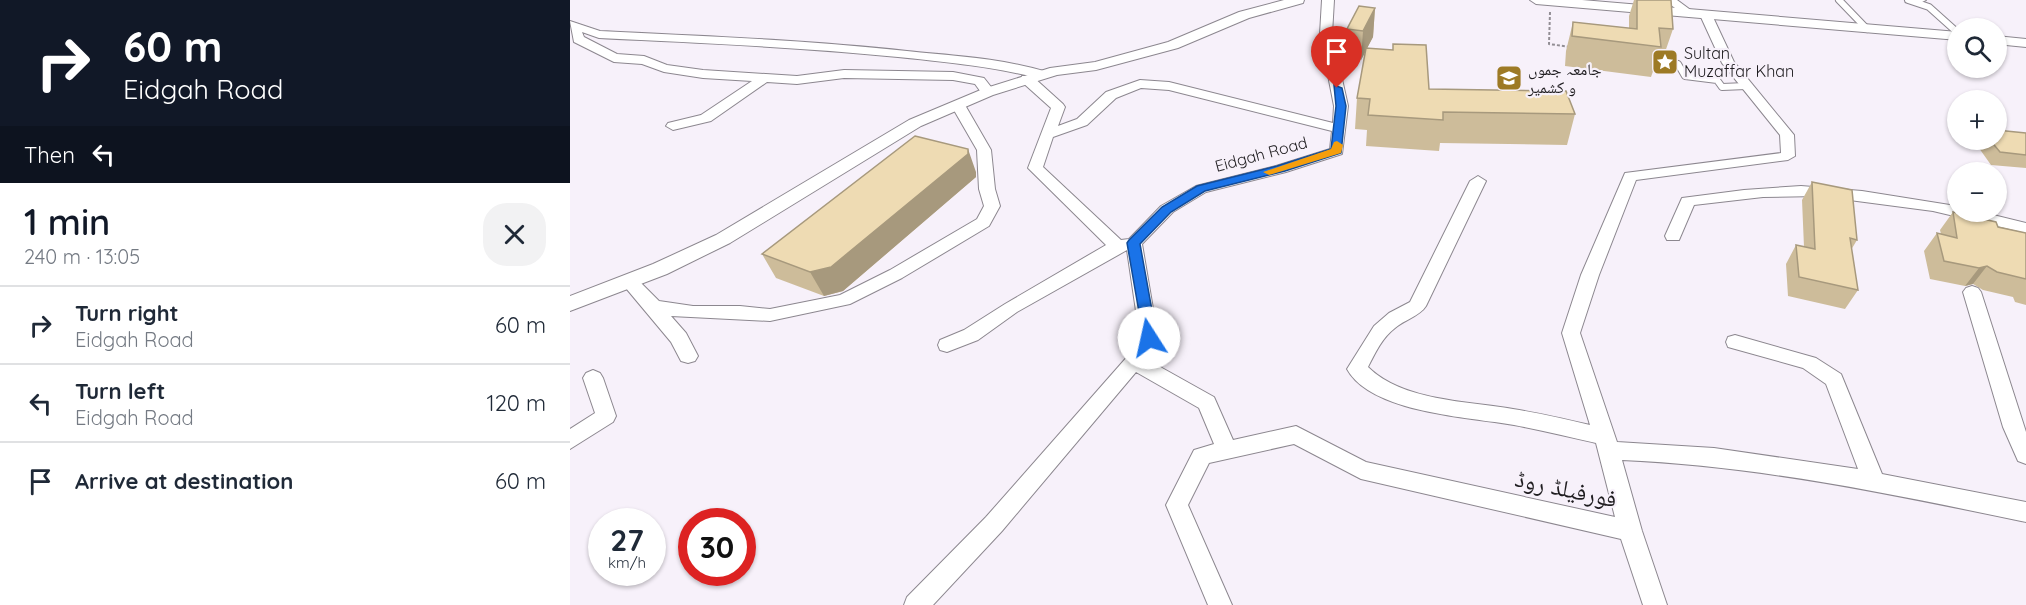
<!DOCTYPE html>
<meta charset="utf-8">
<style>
:root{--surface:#fff;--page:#f2f2f3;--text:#1f2937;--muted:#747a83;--line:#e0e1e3;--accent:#111827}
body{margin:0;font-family:Quicksand,"Noto Naskh Arabic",sans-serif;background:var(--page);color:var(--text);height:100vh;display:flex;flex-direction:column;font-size:22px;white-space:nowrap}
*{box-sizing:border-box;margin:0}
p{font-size:20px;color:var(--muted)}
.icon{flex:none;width:33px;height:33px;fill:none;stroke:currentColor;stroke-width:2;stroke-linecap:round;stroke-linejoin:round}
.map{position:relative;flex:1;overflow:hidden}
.panel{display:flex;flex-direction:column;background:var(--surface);width:570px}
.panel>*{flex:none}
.guide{background:#111827;color:#fff;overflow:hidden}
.buttons{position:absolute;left:1377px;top:18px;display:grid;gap:12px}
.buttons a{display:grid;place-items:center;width:60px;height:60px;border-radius:50%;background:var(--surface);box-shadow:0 2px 4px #0004;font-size:30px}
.speed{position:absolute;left:18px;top:508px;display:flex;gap:12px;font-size:30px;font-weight:700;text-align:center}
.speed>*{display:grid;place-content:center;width:78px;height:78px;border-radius:50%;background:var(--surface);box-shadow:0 2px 4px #0004;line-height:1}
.speed small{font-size:15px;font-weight:400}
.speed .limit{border:9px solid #d22;background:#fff;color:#111}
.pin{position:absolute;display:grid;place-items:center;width:51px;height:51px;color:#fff;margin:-62px -26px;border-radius:50% 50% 50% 0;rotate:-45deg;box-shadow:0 0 6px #0007}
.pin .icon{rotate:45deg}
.me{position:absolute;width:66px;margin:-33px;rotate:350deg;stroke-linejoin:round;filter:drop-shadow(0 0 4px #0008)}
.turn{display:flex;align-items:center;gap:21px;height:126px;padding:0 24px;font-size:27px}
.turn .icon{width:78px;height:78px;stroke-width:2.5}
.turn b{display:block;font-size:42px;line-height:51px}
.then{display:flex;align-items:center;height:57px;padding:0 24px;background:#0003;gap:12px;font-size:22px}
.round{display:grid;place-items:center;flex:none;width:63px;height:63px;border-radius:24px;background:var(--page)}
.headline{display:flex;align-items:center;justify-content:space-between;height:102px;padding:0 24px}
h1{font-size:36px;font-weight:600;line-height:45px;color:var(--accent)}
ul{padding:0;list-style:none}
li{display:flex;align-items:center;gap:18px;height:78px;padding:0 24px;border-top:2px solid var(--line)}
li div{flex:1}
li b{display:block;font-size:22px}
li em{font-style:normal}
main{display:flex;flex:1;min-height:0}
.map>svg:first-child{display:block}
</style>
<main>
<section class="panel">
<div class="guide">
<div class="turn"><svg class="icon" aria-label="right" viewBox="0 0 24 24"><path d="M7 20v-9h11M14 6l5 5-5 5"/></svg><div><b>60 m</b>Eidgah Road</div></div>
<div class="then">Then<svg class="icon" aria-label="left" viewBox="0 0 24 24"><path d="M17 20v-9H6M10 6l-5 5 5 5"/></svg></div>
</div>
<div class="headline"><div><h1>1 min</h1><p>240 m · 13:05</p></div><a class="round"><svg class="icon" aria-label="close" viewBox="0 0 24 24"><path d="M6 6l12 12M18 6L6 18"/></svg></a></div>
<ul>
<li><svg class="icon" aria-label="right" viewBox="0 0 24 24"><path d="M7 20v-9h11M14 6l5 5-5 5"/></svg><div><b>Turn right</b><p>Eidgah Road</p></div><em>60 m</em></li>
<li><svg class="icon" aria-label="left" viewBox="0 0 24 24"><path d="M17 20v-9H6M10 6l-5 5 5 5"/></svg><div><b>Turn left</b><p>Eidgah Road</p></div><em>120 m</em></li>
<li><svg class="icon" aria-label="arrive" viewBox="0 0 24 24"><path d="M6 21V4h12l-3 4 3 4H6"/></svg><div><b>Arrive at destination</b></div><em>60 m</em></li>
</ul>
</section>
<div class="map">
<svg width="1456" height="605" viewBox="0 0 1456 605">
<rect width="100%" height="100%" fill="#f7f1fa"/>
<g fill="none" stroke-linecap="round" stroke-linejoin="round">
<defs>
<path id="service" d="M1269,0L1297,29
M1338,0L1359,7L1388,33
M1096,62L1108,64L1115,76L1147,80L1152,87L1176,86"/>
<path id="minor" d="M752,0H764L762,34L778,106L772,154L716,172L636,192L603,212L572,244L588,338L576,359L644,397L663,440L726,426L796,462L1045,517L1026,443C999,437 971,430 944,425C899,417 801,413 777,369L804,326L819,313L840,302L900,181L908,176L916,181L856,306C850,316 834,320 825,328C812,338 805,353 798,367C832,401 897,401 943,409C968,413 994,419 1020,425L992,333L1011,275L1055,173L1211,153L1210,135L1152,63L1130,15L1136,12L1142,15L1164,62L1224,135L1225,156L1218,160L1066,180L1029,275L1010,333L1047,442L1144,448L1288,469L1256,384L1233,368L1158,347L1156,342L1158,337L1165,335L1246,358L1271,374L1312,474L1456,502V522C1322,494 1189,466 1052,460L1072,531L1097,605H1073L1051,539L791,479L724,444L639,463L618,505L662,605H638L596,505L624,450L644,444L629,408L566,372L432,531L363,605H334L337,597L416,517L557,357L570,338L557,250L447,312L408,340L377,352L370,350L368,345L370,340L394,330L435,304L536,245L458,168L481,108L452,82L451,79L452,76H462L493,104L495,107L488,126L507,119L536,92L570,80L599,82L763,123L764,106L750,34ZM571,88L599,90L762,131L760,149L706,166L626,186L591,206L559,239L551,240L473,167L483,137L517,125L546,98Z
M1094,0H1107L1126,14L1124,16H1116Z
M1341,0H1356L1350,3H1342Z
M0,21L30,31C133,36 235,40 337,51C383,56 431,58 477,72L478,75L472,79C425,67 377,62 328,57C229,47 129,43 29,38L12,32L14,37L47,54L74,56L97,65L133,70L227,76L274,70L383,72L414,78L425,92L418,96L413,95L405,84L383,80L274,78L227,84L197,82L141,121L103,130L96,126L98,123L131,115L182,81L133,78L94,72L72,64L44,62L4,42Z
M388,101L395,105L421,150L425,189L430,206L419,226L332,278L280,304L200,321L101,316L116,333L128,356L125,361L118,363L111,361L101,342L50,281L53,277H65L89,301L123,306H170L200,309L270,295L320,270L407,219L414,206L409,189L407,150L381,105Z
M1231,186L1292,191L1386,206L1388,212H1411L1456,223V233L1363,211L1249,196L1193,197L1124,205L1109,240H1097L1095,236L1112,198L1174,190Z
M1402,286L1408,288L1411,292L1456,432V464L1448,461L1433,427L1393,292L1396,288Z
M23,370L30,373L33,378L46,416L43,422L0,449V429L25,413L13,378L16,373Z"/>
<path id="tertiary" d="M714,0H734L733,3L679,18L608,48L526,70L487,75L423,95L351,126L160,243L97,274L0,311V296L83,264L146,235L339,120L413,89L480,68L525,62L598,42L669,12Z
M960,0H1012L1388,32V40L966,4Z
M1426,36L1456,39V47L1426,44Z"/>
</defs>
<use href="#service" stroke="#8c878f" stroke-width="8"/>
<use href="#minor" stroke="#8c878f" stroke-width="2"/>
<use href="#tertiary" stroke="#8c878f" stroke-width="2"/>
<path stroke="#928e94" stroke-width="2" stroke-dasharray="3 2" stroke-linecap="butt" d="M980,12L979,44L1000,47"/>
<use href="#service" stroke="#fff" stroke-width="6"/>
<use href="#minor" fill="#fff" fill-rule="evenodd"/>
<use href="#tertiary" fill="#fff" fill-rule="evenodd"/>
</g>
<path fill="#cdbc9a" d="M1064,0H1101L1103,29L1093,58L1088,57L1081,77L995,66L996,51L1003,22L1059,28V16Z
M805,8L803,37L797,48L859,89L1005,114L997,145L870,143L869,151L796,146L797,130L785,129L787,98L796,51L791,60L776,58L777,29Z
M1456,133V168L1421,165L1404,141L1405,140H1426Z
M406,172V177L273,291L254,296L206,278L192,254Z
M1242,182L1287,240L1281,250L1288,290L1275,309L1218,296L1216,264L1226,245L1234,247L1232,200Z
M1383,212L1428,227L1456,233V305L1445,302L1443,297L1413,290L1403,284L1395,286L1360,279L1354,251L1367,233L1371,234L1370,230Z"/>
<path fill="#a7997d" d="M805,8L803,37L791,60L793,31Z
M398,149L406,172V177L273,291L254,296L240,272Z
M1417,266L1403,284L1395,286L1409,268Z"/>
<path fill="#eedbb3" stroke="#a7997d" stroke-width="1.5" d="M1067,0H1101L1103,29L1089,28L1091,47L1002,36L1003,22L1067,29Z
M789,6L805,8L793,31L777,29Z
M823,44L856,45L859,89L996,91L1005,114L873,112V120L798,115L800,99L787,98L796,48L823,50Z
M1426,130L1456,133V155L1430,152L1420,140H1426Z
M345,136L398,149V154L261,267L240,272L192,254Z
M1242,182L1282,190L1287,240L1280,238L1288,290L1229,277L1226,245L1245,249Z
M1383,212L1426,222L1428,227L1456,233V279L1427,272L1417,266L1409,268L1374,261L1367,233L1387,238Z"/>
<path fill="#1a73e8" stroke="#114b97" stroke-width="1.5" d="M764,85L772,88L776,106L771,153L715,171L635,191L601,212L570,244L587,338L584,341H574L557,243L559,240L592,207L627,186L707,166L761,149L766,106Z"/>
<path fill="#f59e0b" d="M767,141L773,145L771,153L699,175L693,172L761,149L764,142Z"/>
<defs>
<symbol id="sight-square" viewBox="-11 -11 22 22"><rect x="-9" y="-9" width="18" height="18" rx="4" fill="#9d7a25" stroke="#f7f1fa"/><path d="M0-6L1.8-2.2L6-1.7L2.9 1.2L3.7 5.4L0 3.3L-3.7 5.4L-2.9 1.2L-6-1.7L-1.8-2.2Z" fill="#fff"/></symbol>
<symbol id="university-square" viewBox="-11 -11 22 22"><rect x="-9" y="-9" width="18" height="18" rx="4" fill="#9d7a25" stroke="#f7f1fa"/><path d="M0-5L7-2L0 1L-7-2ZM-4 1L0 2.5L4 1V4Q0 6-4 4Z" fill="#fff"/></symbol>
</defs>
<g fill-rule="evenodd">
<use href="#sight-square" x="1080" y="47" width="30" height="30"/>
<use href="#university-square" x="924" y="63" width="30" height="30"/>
</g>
<g text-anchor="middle" stroke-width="4.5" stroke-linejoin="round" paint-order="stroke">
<g font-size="16" fill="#1f1d20" stroke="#f7f1fa" text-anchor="start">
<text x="1114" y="59">Sultan<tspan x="1114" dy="18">Muzaffar Khan</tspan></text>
<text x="958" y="75">جامعہ جموں<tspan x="958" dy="18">و کشمیر</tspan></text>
</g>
<g font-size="16" fill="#1f1d20" stroke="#f7f1fa">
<text transform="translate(691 154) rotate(-15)" y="6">Eidgah Road</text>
</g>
<g font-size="24" fill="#1f1d20" stroke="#f7f1fa">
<text transform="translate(996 489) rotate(12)" y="8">فورفیلڈ روڈ</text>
</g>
</g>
</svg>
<div class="buttons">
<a><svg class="icon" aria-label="search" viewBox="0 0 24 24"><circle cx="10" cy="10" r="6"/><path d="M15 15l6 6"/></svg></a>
<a>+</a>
<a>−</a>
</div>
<div class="speed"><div>27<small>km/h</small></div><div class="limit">30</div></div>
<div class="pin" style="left:767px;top:88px;background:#d93025"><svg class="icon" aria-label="arrive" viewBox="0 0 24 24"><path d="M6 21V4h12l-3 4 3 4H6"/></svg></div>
<svg class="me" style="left:579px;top:338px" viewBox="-20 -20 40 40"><circle r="19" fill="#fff"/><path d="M0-13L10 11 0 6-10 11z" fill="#1a73e8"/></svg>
</div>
</main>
